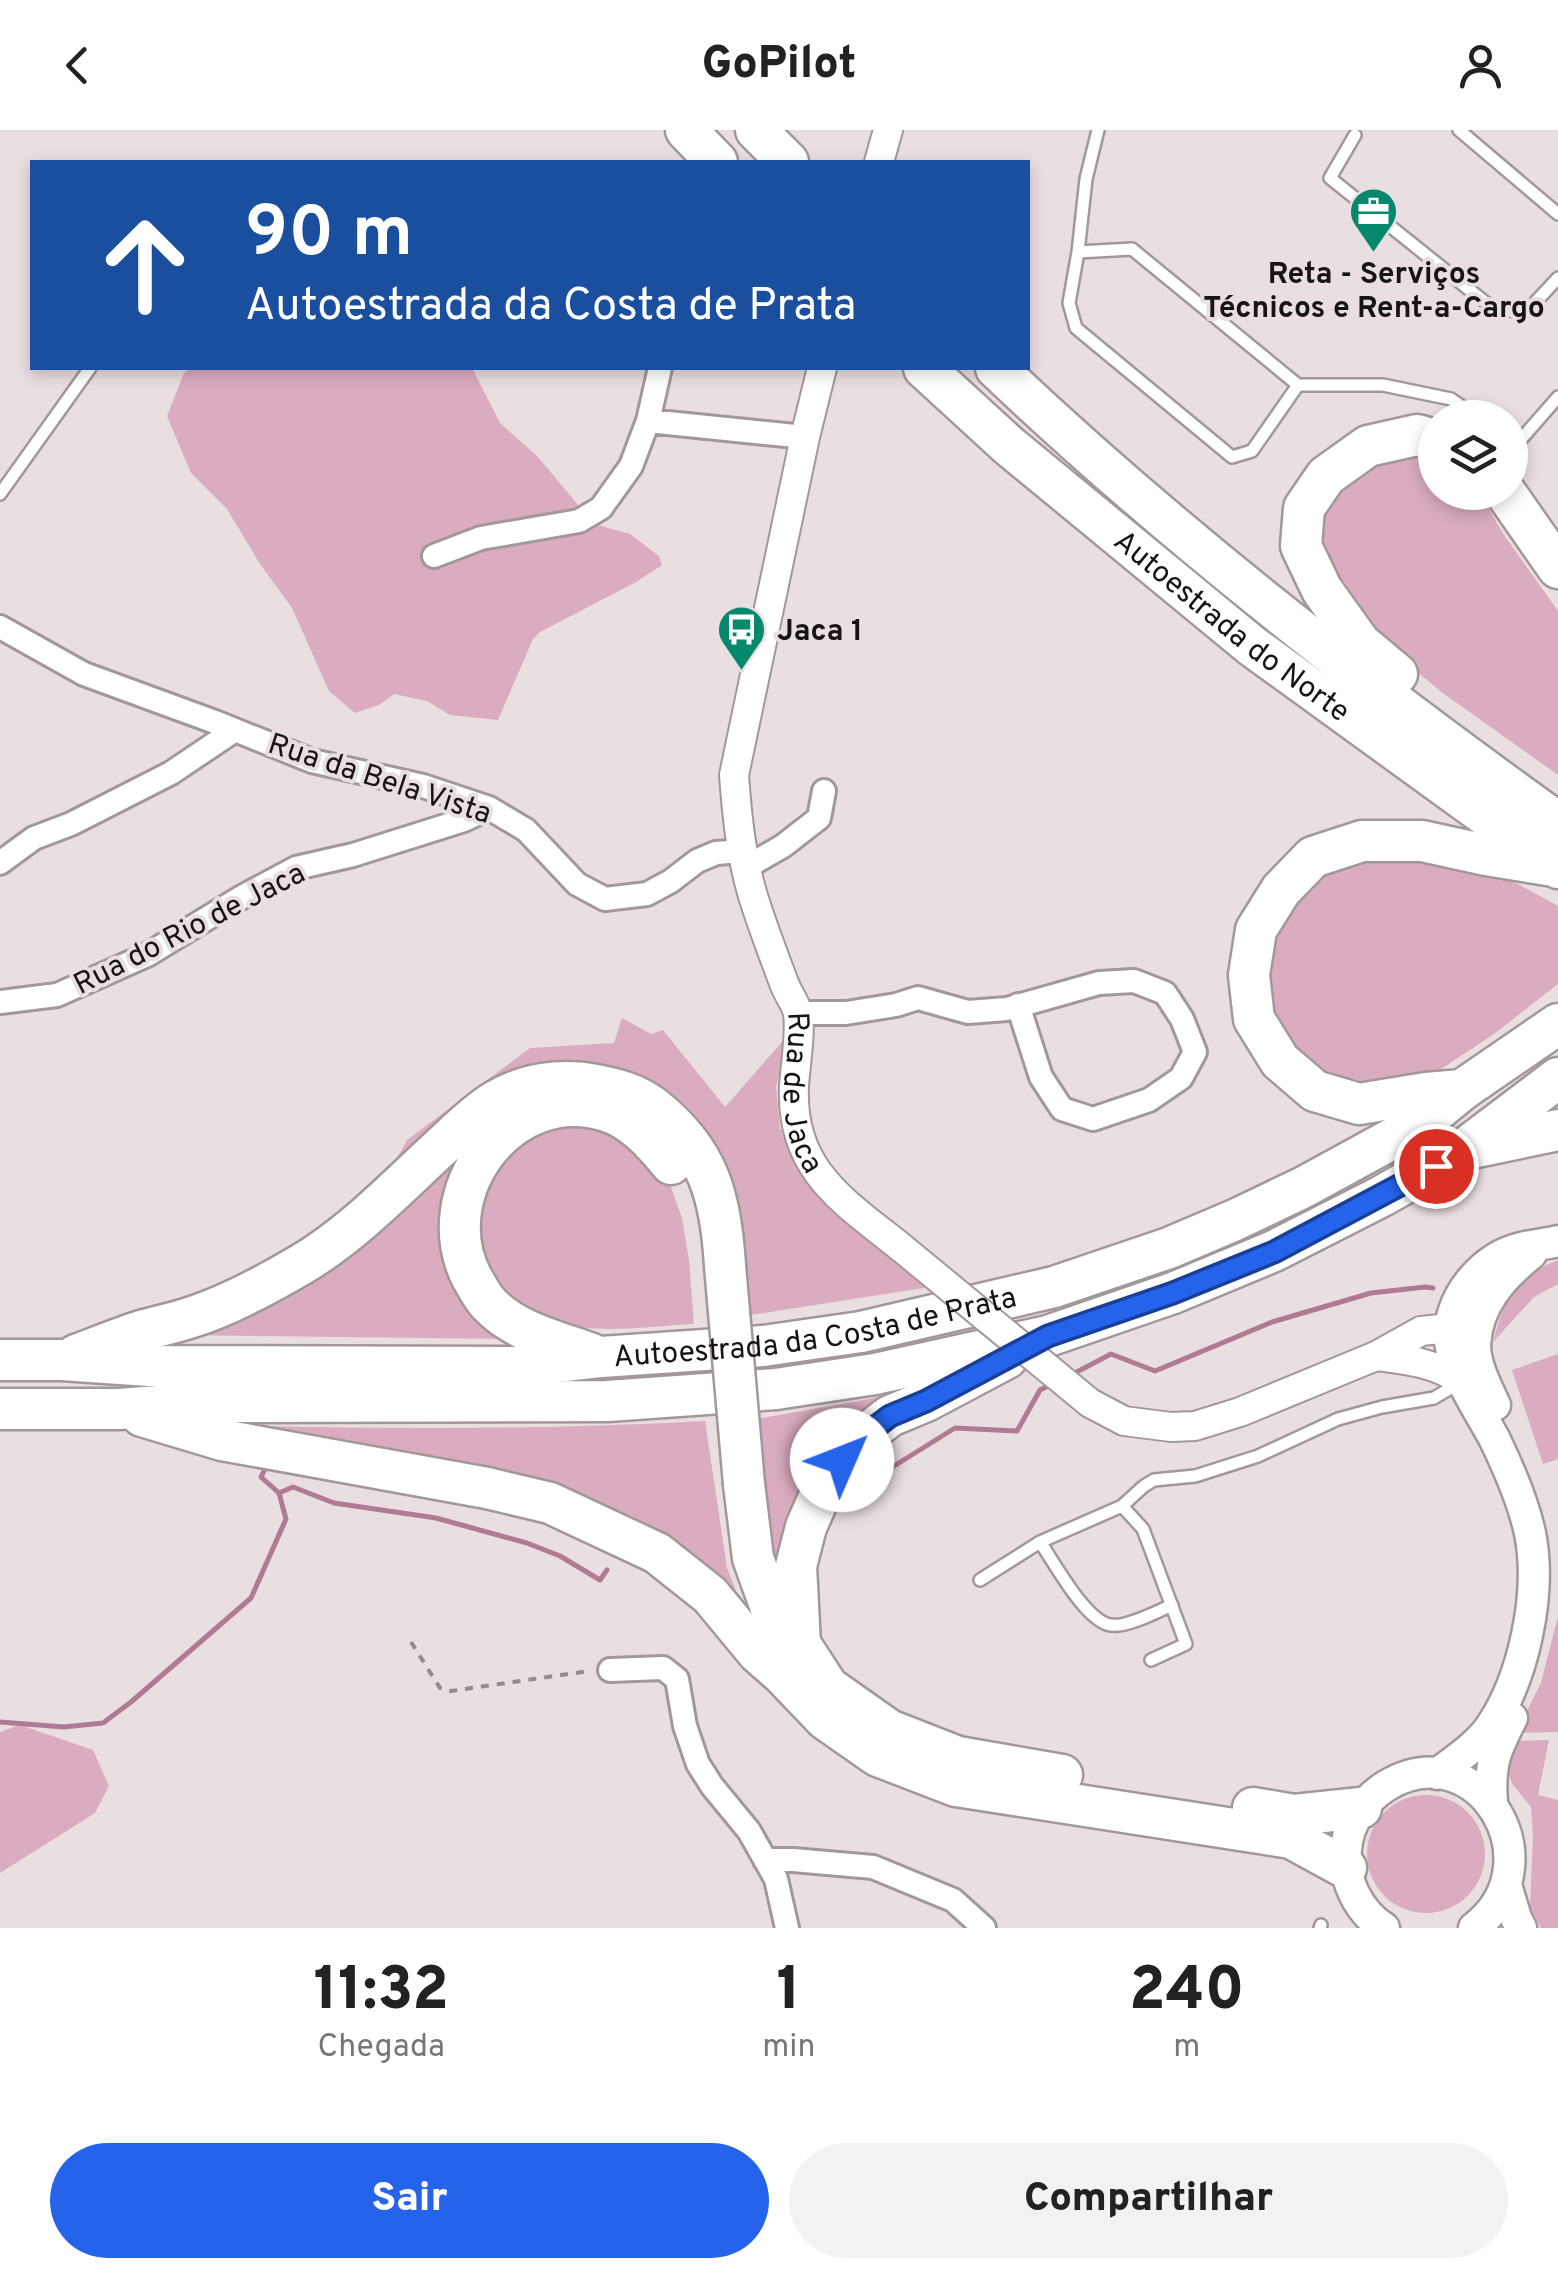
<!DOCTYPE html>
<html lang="pt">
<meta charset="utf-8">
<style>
:root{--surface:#fff;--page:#f2f2f2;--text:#222;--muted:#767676;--accent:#2563eb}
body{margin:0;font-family:Overpass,sans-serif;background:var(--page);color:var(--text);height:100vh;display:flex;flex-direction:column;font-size:38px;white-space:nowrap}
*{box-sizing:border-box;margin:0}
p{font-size:32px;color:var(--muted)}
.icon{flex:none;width:55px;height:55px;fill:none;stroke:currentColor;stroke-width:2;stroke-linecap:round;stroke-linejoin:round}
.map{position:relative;height:1798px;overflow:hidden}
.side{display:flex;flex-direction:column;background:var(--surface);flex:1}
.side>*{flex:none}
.banner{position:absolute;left:30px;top:30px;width:1000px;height:210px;border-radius:0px;box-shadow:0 5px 15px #0003;background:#1a4fa0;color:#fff;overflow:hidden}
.tools{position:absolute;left:1418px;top:270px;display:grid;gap:20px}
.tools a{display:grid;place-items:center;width:110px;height:110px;border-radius:50%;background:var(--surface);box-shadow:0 5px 15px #0003;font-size:50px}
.pin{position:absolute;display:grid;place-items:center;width:85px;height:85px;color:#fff;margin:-42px;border:5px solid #fff;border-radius:50%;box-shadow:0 2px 10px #0007}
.me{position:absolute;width:110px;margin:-55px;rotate:46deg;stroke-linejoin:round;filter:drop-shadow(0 0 8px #0008)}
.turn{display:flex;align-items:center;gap:35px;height:210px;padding:0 50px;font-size:45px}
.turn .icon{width:130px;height:130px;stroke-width:2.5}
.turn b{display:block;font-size:70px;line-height:85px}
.eta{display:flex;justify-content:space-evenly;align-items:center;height:170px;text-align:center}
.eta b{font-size:60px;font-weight:800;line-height:70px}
.primary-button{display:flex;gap:20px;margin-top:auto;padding:20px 50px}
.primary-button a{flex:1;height:115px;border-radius:60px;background:var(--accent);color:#fff;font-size:40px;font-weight:800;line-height:115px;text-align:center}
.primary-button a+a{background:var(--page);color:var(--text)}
header{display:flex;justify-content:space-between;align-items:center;height:130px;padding:0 50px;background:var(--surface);font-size:45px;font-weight:800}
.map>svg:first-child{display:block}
</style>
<header><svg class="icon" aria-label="back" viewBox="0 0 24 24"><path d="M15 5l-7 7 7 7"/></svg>GoPilot<svg class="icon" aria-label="person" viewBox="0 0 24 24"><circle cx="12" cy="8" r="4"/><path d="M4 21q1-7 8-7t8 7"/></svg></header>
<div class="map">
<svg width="1558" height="1798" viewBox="0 0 1558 1798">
<rect width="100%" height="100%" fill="#e9dee2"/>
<path fill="#dbacc0" d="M192,238H472L500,293L538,327L594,394L630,404L659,426L662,435L636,452L540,502L533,509L498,590L450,585L427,571L394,564L379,575L355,583L329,561L292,478L260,434L227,379L191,343L167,286L184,243Z
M1396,324L1435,332V362L1477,363L1481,366L1504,405L1558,481V645L1440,561L1364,496L1319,438L1320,382L1332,357Z
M1368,725L1461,732L1518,754L1558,776V854L1494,904L1435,943L1373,959L1334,950L1301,932L1271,895L1261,824L1302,753Z
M622,888L651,904L663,900L725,977L789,904L776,957L780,998L797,1034L819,1062L930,1157L744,1186L738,1114L629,944L384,1052L407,1010L530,918L614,913Z
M544,990L600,993L668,1049L682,1088L689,1130L694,1194C618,1198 515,1219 480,1129C475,1115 476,1077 476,1059Z
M482,999L451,1056L518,1209L178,1205Z
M1558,1130V1154L1534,1167L1493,1212C1506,1166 1512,1149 1558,1130Z
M1558,1224V1329L1543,1334L1512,1240Z
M949,1248L873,1288L792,1475L763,1399L750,1290L869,1269Z
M705,1291L727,1438L751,1498L674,1426L225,1295C385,1299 545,1300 705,1291Z
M1558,1486V1602L1516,1603L1541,1553Z
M20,1595L93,1620L109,1656L95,1683L0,1743V1602Z
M1549,1610L1538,1665L1558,1670V1798H1541L1530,1777L1533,1706L1531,1677L1513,1655L1504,1636L1511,1611Z
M1367 1724a59 59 0 1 1 118 0a59 59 0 1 1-118 0Z"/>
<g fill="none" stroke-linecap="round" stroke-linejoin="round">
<path stroke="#b17a93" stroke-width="5" d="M1069,1246L1111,1224L1155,1241L1272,1192L1371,1163L1425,1157L1433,1158
M855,1351L878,1346L955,1298L1017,1301L1040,1260L1050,1255
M279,1363L293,1357L334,1373L436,1388L527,1413L560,1426L600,1450L607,1440
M0,1592L64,1597L103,1593L131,1572L251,1468L286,1389L279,1363L261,1347L267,1335"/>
<defs>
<path id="service" d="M1098,0L1086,49L1078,122L1069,173L1076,198L1232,327L1252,321L1298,255
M1459,0L1558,84
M1355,5L1330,48L1496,181L1528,180L1558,148
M1078,122L1132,119L1298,255H1383L1451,269L1479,288
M1510,309L1517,314L1558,267
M0,364L90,238
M1122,1376L1143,1399L1186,1514L1151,1530
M1040,1412C1054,1432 1086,1492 1111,1495C1126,1498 1158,1481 1172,1475
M980,1450L1040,1412L1122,1376L1144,1356L1154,1350L1195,1346L1258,1326L1338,1289L1382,1277L1434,1268L1459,1253
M1320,1798L1321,1795"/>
<path id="minor" d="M648,291L805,307
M434,426L481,408L579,391L601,378L631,336L648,291L660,238
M0,497L84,544L215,592L312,631L423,656L489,678L526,700L577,754L605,769L647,764L671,751L697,731L716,723L742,721
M0,733L34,708L71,694L171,643L235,600
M745,738L783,716L819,688L824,661
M0,872L57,865L147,825L242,767L296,738L353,725L464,690L489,678
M798,883H846L896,875L918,868L968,882L1007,879L1099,853L1134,851L1165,863L1182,889L1195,922L1181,948L1149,970L1093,989L1062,979L1041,947L1018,875
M610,1540L663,1538L677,1549L685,1596L698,1634L712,1656L749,1701L776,1749L787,1798
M765,1730H793L873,1737L953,1770L984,1798"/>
<g id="tertiary">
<path d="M879,32L888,0"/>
<path id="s1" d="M822,238L805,307L734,645C737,686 741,726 753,766C762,795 773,824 784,853C787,862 794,871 797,880C802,895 795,939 794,956C790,1041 845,1072 903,1119"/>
<path d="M1376,1226C1411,1230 1433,1233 1463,1251"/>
<path d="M1090,1273L1124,1291L1171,1297L1195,1296L1240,1282L1376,1226L1421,1201L1450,1198"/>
</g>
<path id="secondary" d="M1495,1275C1487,1258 1475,1235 1475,1215C1477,1175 1502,1147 1531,1124
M1437,1644C1454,1631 1477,1616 1489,1599C1524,1549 1542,1463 1530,1403C1523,1371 1509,1339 1495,1310C1479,1279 1446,1235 1450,1199C1454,1162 1484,1127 1521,1118C1533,1115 1546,1114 1558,1111
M1492,1672C1489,1634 1495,1621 1512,1588
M1507,1758L1516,1788L1521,1798
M1384,1798C1358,1781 1343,1750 1346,1719C1348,1693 1364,1670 1386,1656C1478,1600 1558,1734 1474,1798"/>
<g id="motorway">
<path d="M686,0L717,32"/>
<path d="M756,0L788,32"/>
<path id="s2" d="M924,238L1008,315L1252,516L1558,738"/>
<path d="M996,238C1171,404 1362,552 1558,693"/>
<path d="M1505,362L1558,438"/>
<path d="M1397,544L1360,513L1322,460L1301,416L1304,378L1326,346L1368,316L1417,305L1435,310"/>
<path d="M1462,960L1426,963L1359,974L1315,961L1280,931L1254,889L1249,845L1256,800L1281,760L1313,727L1362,711H1422L1486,725L1547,735"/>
<path d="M1472,1018L1558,1000"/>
<path d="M592,1224C557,1211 515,1202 489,1174C482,1167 477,1156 472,1148C428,1063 510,951 606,981C633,989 654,1013 671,1034"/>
<path d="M76,1225C98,1217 119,1208 141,1201C158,1196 175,1193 192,1187C230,1175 268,1154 302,1134C354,1103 397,1057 442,1016C458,1001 475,984 494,972C524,953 562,948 597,955C617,959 636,964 653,977C709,1021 721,1067 725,1136"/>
<path id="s3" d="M0,1230H62L149,1236L515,1237L601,1227L763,1216L861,1202L1054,1157L1169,1118L1235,1090L1304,1057L1423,992L1462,960L1558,894"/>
<path d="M0,1279H119L212,1272L608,1271L776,1259L875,1244L1048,1206L1173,1163L1274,1121L1382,1066L1463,1020L1558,948"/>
<path d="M142,1286L222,1310L487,1358L550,1373L657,1423L710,1465L758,1523L782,1544L825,1589L878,1626L956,1656L1291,1708L1346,1738"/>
<path d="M744,1354L753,1428L777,1495L800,1514L828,1557L889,1600L958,1627L1062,1645"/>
<path d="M800,1514L796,1436L806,1397L827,1349L856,1312L890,1286L926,1271L1007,1228"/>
<path d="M1253,1678L1294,1685L1361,1678"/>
</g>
</defs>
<use href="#service" stroke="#a2989c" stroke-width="16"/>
<use href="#minor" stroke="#a2989c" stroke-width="28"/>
<use href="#tertiary" stroke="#a2989c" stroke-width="32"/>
<use href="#secondary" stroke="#a2989c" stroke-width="35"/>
<use href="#motorway" stroke="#a2989c" stroke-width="45"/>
<path stroke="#928a8e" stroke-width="4" stroke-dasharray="8 8" stroke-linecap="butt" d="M411,1512L440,1558L451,1561L589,1541"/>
<use href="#service" stroke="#fff" stroke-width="11"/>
<use href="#minor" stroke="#fff" stroke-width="22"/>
<use href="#tertiary" stroke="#fff" stroke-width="28"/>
<use href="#secondary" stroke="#fff" stroke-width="30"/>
<use href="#motorway" stroke="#fff" stroke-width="40"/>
<defs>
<path id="tertiary-bridge" d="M903,1119L1090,1273"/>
<path id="motorway-bridge" d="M725,1136L744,1354"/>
</defs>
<use href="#tertiary-bridge" stroke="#a2989c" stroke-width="32" stroke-linecap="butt"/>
<use href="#motorway-bridge" stroke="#a2989c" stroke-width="45" stroke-linecap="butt"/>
<use href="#tertiary-bridge" stroke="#fff" stroke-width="28"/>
<use href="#motorway-bridge" stroke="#fff" stroke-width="40"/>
</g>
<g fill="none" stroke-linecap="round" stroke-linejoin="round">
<defs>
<path id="route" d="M842,1330L856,1312L890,1286L926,1271L1048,1206L1173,1163L1274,1122L1436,1036"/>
</defs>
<use href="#route" stroke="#184099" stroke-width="25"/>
<use href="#route" stroke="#2563eb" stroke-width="18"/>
</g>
<defs>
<symbol id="office-pin" viewBox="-11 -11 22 30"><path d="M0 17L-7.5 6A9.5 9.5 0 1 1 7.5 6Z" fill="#05886c" stroke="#e9dee2"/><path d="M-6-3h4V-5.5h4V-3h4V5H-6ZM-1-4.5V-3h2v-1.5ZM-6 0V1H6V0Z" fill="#fff"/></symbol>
<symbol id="bus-pin" viewBox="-11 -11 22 30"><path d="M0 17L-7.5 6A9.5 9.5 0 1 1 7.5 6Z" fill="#05886c" stroke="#e9dee2"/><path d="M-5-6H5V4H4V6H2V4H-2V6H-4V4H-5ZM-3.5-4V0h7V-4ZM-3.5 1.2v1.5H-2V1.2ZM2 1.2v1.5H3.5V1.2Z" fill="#fff"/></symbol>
</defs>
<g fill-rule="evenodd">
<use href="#office-pin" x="1346" y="54" width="55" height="75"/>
<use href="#bus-pin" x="714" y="472" width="55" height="75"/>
</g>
<g text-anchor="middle" stroke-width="8" stroke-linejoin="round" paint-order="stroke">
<g font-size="30" font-weight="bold" fill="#181416" stroke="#e9dee2">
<text x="1374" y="153">Reta - Serviços<tspan x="1374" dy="34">Técnicos e Rent-a-Cargo</tspan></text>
<text x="777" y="510" text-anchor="start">Jaca 1</text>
</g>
<g font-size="30" fill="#181416" stroke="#e9dee2">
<text dy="10" stroke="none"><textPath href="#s2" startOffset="402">Autoestrada do Norte</textPath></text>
<text transform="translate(380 648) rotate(18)" y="10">Rua da Bela Vista</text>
<text transform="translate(189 798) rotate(-27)" y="10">Rua do Rio de Jaca</text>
<text dy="10" stroke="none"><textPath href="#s1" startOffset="745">Rua de Jaca</textPath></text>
<text dy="10" stroke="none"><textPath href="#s3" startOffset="818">Autoestrada da Costa de Prata</textPath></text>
</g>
</g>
</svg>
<div class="tools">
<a><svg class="icon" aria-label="layers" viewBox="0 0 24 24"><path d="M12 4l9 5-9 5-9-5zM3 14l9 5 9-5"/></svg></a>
</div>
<div class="pin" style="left:1436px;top:1036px;background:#d93025"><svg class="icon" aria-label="arrive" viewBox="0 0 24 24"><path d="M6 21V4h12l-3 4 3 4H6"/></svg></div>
<svg class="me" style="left:842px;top:1330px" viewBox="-20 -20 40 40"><circle r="19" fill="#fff"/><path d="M0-13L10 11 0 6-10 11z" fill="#2563eb"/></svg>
<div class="banner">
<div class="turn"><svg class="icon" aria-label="ahead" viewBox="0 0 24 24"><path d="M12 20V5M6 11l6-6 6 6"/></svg><div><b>90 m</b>Autoestrada da Costa de Prata</div></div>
</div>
</div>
<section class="side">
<div class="eta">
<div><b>11:32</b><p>Chegada</p></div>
<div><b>1</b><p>min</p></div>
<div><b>240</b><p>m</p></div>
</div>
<div class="primary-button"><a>Sair</a><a>Compartilhar</a></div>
</section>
